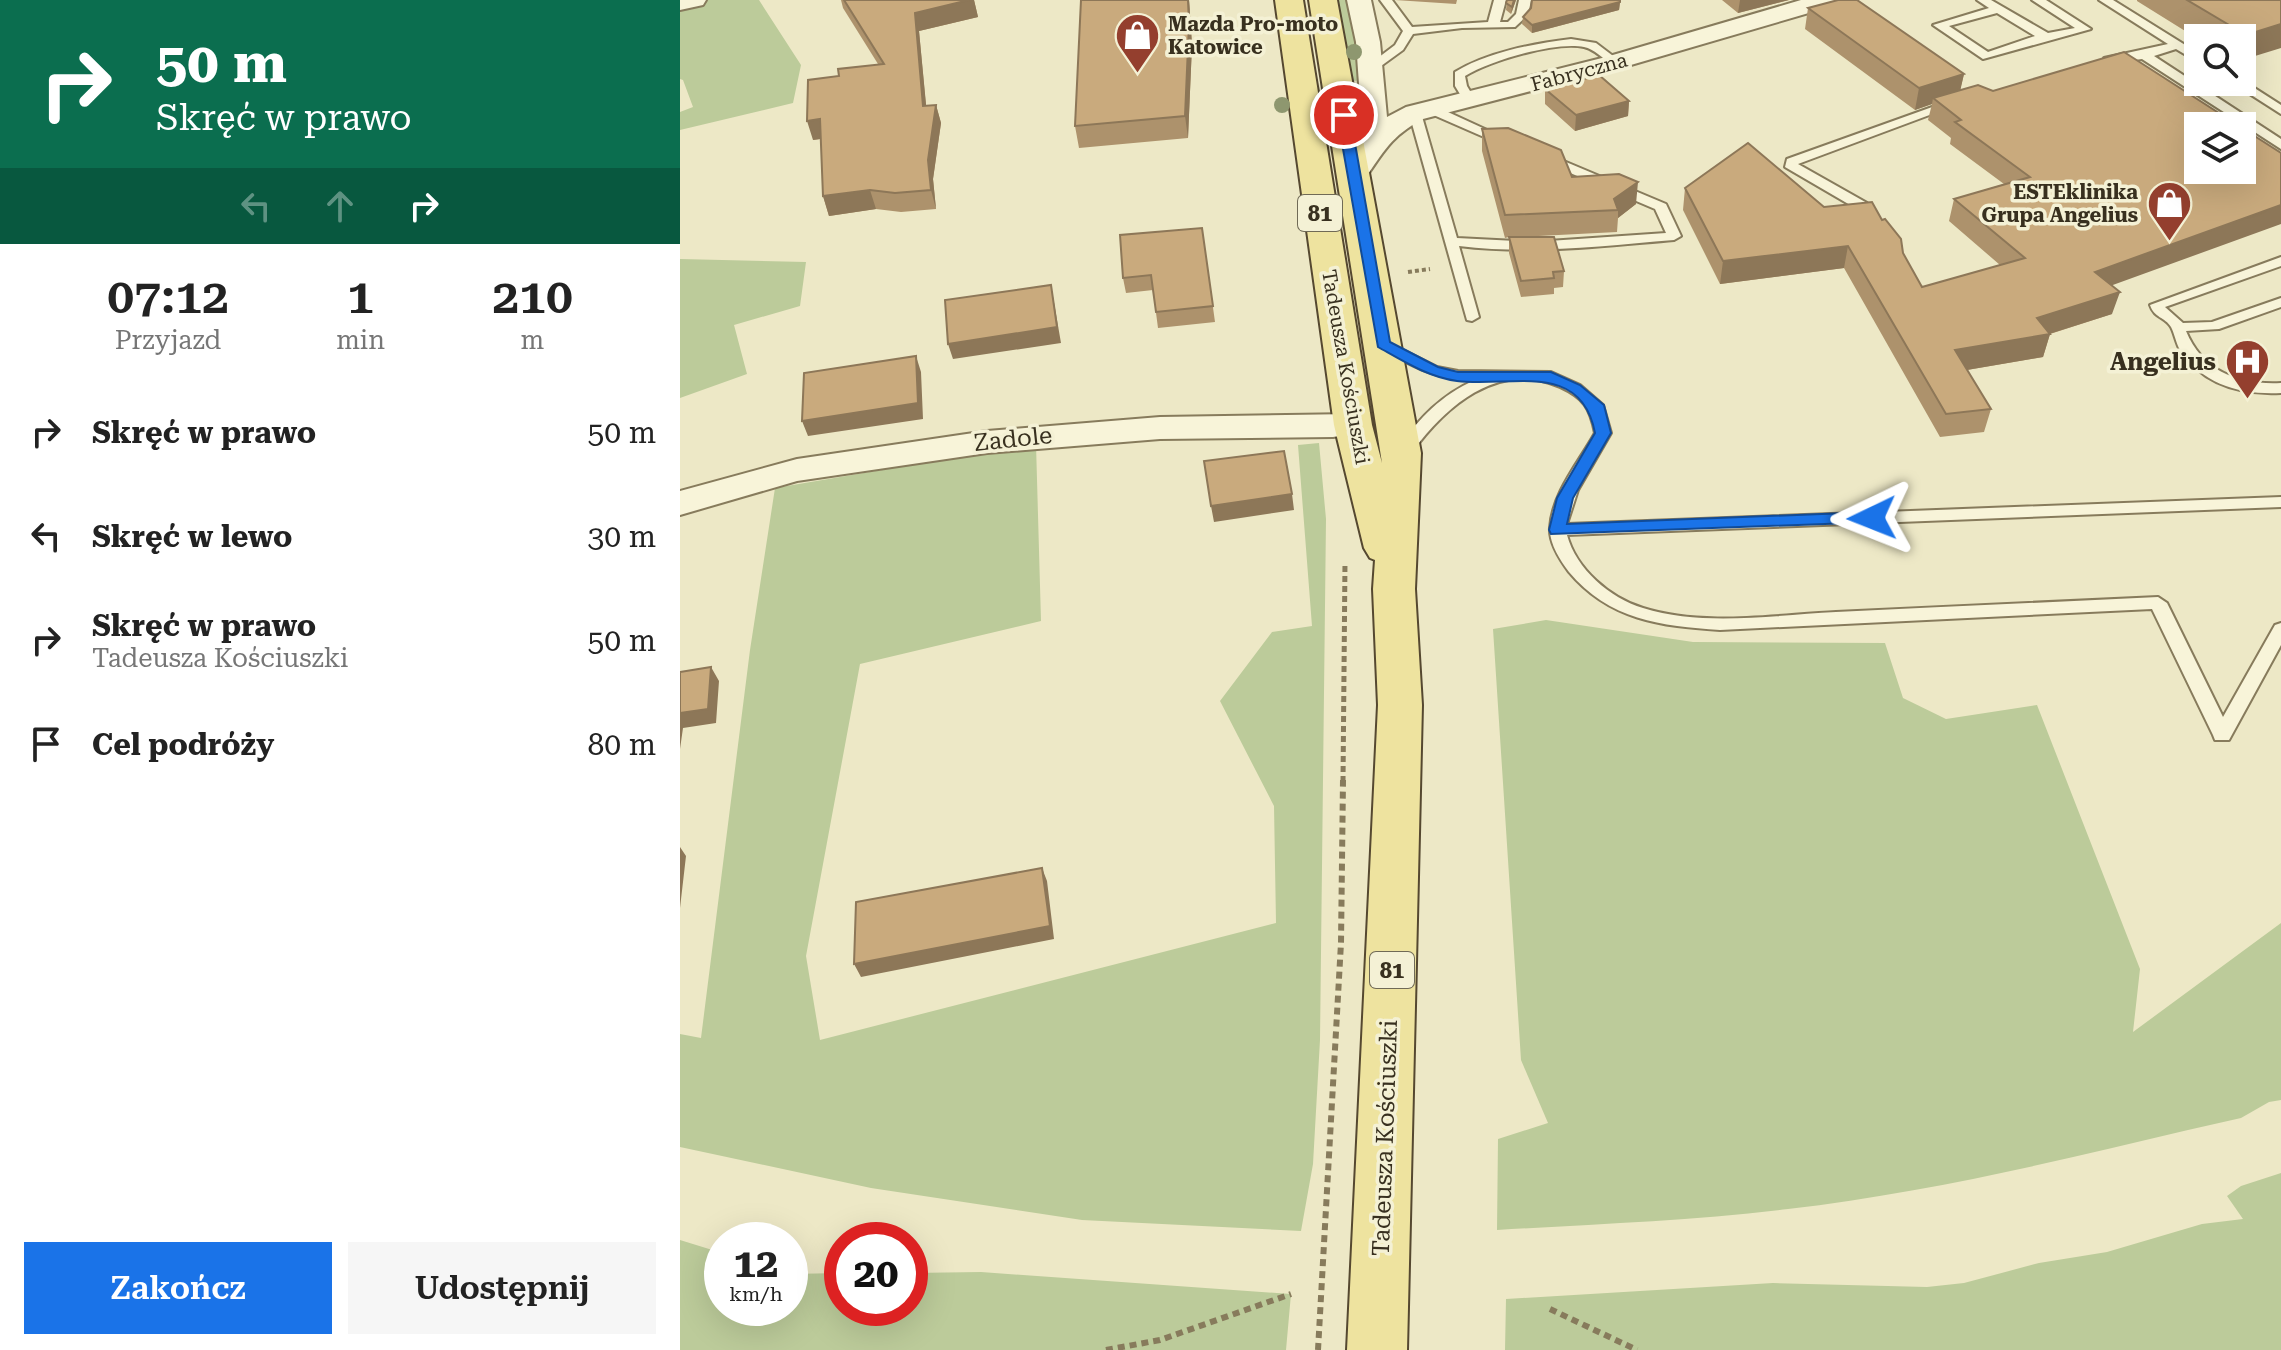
<!DOCTYPE html>
<html lang="pl">
<meta charset="utf-8">
<style>
:root{--surface:#fff;--page:#f6f6f6;--text:#222;--muted:#767676;--accent:#1a73e8}
body{margin:0;font-family:"Roboto Serif",serif;background:var(--page);color:var(--text);height:100vh;display:flex;flex-direction:column;font-size:30px;white-space:nowrap}
*{box-sizing:border-box;margin:0}
p{font-size:26px;color:var(--muted)}
.icon{flex:none;width:44px;height:44px;fill:none;stroke:currentColor;stroke-width:2;stroke-linecap:round;stroke-linejoin:round}
.map{position:relative;flex:1;overflow:hidden}
.details{display:flex;flex-direction:column;background:var(--surface);width:680px}
.details>*{flex:none}
.guide{background:#0b6e4f;color:#fff;overflow:hidden}
.buttons{position:absolute;left:1504px;top:24px;display:grid;gap:16px}
.buttons a{display:grid;place-items:center;width:72px;height:72px;border-radius:0px;background:var(--surface);box-shadow:0 8px 32px #0002;font-size:40px}
.speed{position:absolute;left:24px;top:1222px;display:flex;gap:16px;font-size:40px;font-weight:700;text-align:center}
.speed>*{display:grid;place-content:center;width:104px;height:104px;border-radius:50%;background:var(--surface);box-shadow:0 8px 32px #0002;line-height:1}
.speed small{font-size:20px;font-weight:400}
.speed .limit{border:12px solid #d22;background:#fff;color:#111}
.pin{position:absolute;display:grid;place-items:center;width:68px;height:68px;color:#fff;margin:-34px;border:4px solid #fff;border-radius:50%;box-shadow:0 2px 8px #0007}
.me{position:absolute;width:88px;margin:-44px;rotate:268deg;stroke-linejoin:round;filter:drop-shadow(0 0 6px #0008)}
.turn{display:flex;align-items:center;gap:28px;height:168px;padding:0 24px;font-size:36px}
.turn .icon{width:104px;height:104px;stroke-width:2.5}
.turn b{display:block;font-size:56px;line-height:68px}
.lanes{display:flex;align-items:center;height:76px;padding:0 24px;background:#0003;justify-content:center;gap:40px;direction:ltr}
.lanes .off{opacity:.35}
.eta{display:flex;justify-content:space-evenly;align-items:center;height:136px;text-align:center}
.eta b{font-size:48px;font-weight:600;line-height:56px}
.button{display:flex;gap:16px;margin-top:auto;padding:16px 24px}
.button a{flex:1;height:92px;border-radius:0px;background:var(--accent);color:#fff;font-size:32px;font-weight:600;line-height:92px;text-align:center}
.button a+a{background:var(--page);color:var(--text)}
ul{padding:0;list-style:none}
li{display:flex;align-items:center;gap:24px;height:104px;padding:0 24px}
li div{flex:1}
li b{display:block;font-size:30px}
li em{font-style:normal}
main{display:flex;flex:1;min-height:0}
.map>svg:first-child{display:block}
</style>
<main>
<section class="details">
<div class="guide">
<div class="turn"><svg class="icon" aria-label="right" viewBox="0 0 24 24"><path d="M7 20v-9h11M14 6l5 5-5 5"/></svg><div><b>50 m</b>Skręć w prawo</div></div>
<div class="lanes"><svg class="icon off" aria-label="left" viewBox="0 0 24 24"><path d="M17 20v-9H6M10 6l-5 5 5 5"/></svg><svg class="icon off" aria-label="ahead" viewBox="0 0 24 24"><path d="M12 20V5M6 11l6-6 6 6"/></svg><svg class="icon" aria-label="right" viewBox="0 0 24 24"><path d="M7 20v-9h11M14 6l5 5-5 5"/></svg></div>
</div>
<div class="eta">
<div><b>07:12</b><p>Przyjazd</p></div>
<div><b>1</b><p>min</p></div>
<div><b>210</b><p>m</p></div>
</div>
<ul>
<li><svg class="icon" aria-label="right" viewBox="0 0 24 24"><path d="M7 20v-9h11M14 6l5 5-5 5"/></svg><div><b>Skręć w prawo</b></div><em>50 m</em></li>
<li><svg class="icon" aria-label="left" viewBox="0 0 24 24"><path d="M17 20v-9H6M10 6l-5 5 5 5"/></svg><div><b>Skręć w lewo</b></div><em>30 m</em></li>
<li><svg class="icon" aria-label="right" viewBox="0 0 24 24"><path d="M7 20v-9h11M14 6l5 5-5 5"/></svg><div><b>Skręć w prawo</b><p>Tadeusza Kościuszki</p></div><em>50 m</em></li>
<li><svg class="icon" aria-label="arrive" viewBox="0 0 24 24"><path d="M6 21V4h12l-3 4 3 4H6"/></svg><div><b>Cel podróży</b></div><em>80 m</em></li>
</ul>
<div class="button"><a>Zakończ</a><a>Udostępnij</a></div>
</section>
<div class="map">
<svg width="1601" height="1350" viewBox="0 0 1601 1350">
<rect width="100%" height="100%" fill="#ede8c6"/>
<path fill="#bccb9a" d="M20,0H79L121,65L113,103L0,130V112L13,107L3,80L0,79V4Z
M657,0H671L684,80L672,81Z
M0,259L126,262L120,306L54,325L67,374L0,398Z
M639,443L646,519L640,1040L633,1164L621,1231L402,1220L191,1188L0,1147V1034L21,1038L70,650L95,488L356,444L361,621L180,664L126,956L140,1040L596,923L594,806L540,701L592,632L632,626L618,445Z
M866,620L1013,642L1205,643L1223,698L1266,719L1357,705L1460,969L1453,1032L1601,923V1100L1589,1102L1561,1118L1508,1130C1375,1162 1244,1193 1108,1209C1012,1221 914,1224 817,1230L818,1139L868,1123L841,1060L813,629Z
M1601,1173V1350H825L826,1299L1093,1283L1247,1287L1284,1283L1359,1263L1427,1252L1522,1224L1563,1219L1547,1196L1561,1186Z
M0,1240L42,1253V1308H110V1274L162,1273V1308H230V1273L301,1272L611,1294L606,1350H0Z"/>
<g fill="none" stroke-linecap="round" stroke-linejoin="round">
<defs>
<path id="lane" d="M700,0H712L732,27L808,22L814,0H826L820,22H828L836,14L839,0H851L848,15L835,27L782,28L733,34L723,50L690,74L686,73V67L715,45L723,31Z
M1297,0H1311L1368,33L1395,28L1352,0H1366L1411,29L1303,59L1253,25L1309,8ZM1317,13L1355,36L1308,52L1269,26Z
M1419,0H1433L1518,53V62L1496,49L1474,56L1601,139V149L1462,59L1424,64V58L1488,44Z
M891,39L916,43L941,62L931,65C923,58 914,49 904,47C875,41 810,61 785,76L787,86L796,101L794,104H786L775,86V72C808,52 852,44 891,39Z
M1562,80L1601,105V114L1551,82Z
M1269,101L1279,104L1118,164L1187,203V209H1177L1105,167L1107,159Z
M749,107H757L831,141L820,144L749,113Z
M731,110L741,113L777,238L854,242L986,233L975,209L862,161V155L867,154L986,204L1001,236L994,240C922,246 851,255 779,246L799,317L792,321L787,320L729,113Z
M1601,257V266L1485,307L1503,323L1532,322L1601,298V307L1539,329L1506,331C1523,372 1559,385 1601,383V393C1561,395 1523,385 1500,350C1496,343 1494,332 1491,327C1485,317 1474,318 1470,305Z
M703,340L757,367L778,371L871,372L900,385L923,405L931,433L898,490L887,524L1601,497V507L887,535C896,569 930,598 963,608C1023,627 1094,615 1156,612C1264,607 1371,602 1478,597L1487,603L1543,717L1595,625L1601,623V645L1549,740H1535L1533,735L1472,609L1040,630C981,626 929,620 889,572C880,560 869,543 870,528C872,493 899,462 915,433C910,408 904,398 880,387C818,359 764,407 730,455H718L716,451L718,447C740,418 761,395 795,380C757,381 730,365 698,347V341Z"/>
<path id="street" d="M0,0H26L23,5L0,10Z
M667,0H691L700,42L707,117L726,107L926,57L1121,0H1159L1156,5L944,67L743,119C711,136 704,151 684,180L674,182L664,180L660,174L683,140L676,42Z
M673,414L685,418L689,425L685,432L653,437L480,439L307,453L117,481L0,515V491L117,459L307,431L480,417Z"/>
<path id="primary" d="M595,0H623L692,425L702,463L629,0H657L741,453L735,589L742,705L727,1350H667L698,705L693,589L695,560L690,558L684,548L654,425Z"/>
</defs>
<use href="#lane" stroke="#877b5c" stroke-width="4"/>
<use href="#street" stroke="#877b5c" stroke-width="4"/>
<use href="#primary" stroke="#554830" stroke-width="4"/>
<path stroke="#877b5c" stroke-width="4" stroke-dasharray="4 3" stroke-linecap="butt" d="M728,272L750,269"/>
<path stroke="#877b5c" stroke-width="5" stroke-dasharray="6 4" stroke-linecap="butt" d="M663,782L665,562"/>
<path stroke="#877b5c" stroke-width="6" stroke-dasharray="7 5" stroke-linecap="butt" d="M870,1309L957,1350
M426,1350L480,1340L611,1294
M638,1350L661,943L663,780"/>
<use href="#lane" fill="#f8f4d9" fill-rule="evenodd"/>
<use href="#street" fill="#f8f4d9" fill-rule="evenodd"/>
<use href="#primary" fill="#eee39f" fill-rule="evenodd"/>
</g>
<g fill="#8e976f">
<circle cx="674" cy="52" r="8"/>
<circle cx="602" cy="105" r="8"/>
</g>
<path fill="#ad926c" d="M161,0H294L298,17L239,31L246,106L256,105L261,123L253,179L256,209L221,212L196,209L149,216L143,196L141,139L133,140L159,76L198,64L163,8Z
M401,0H509L512,45L508,138L399,148L395,126Z
M715,0H777L776,4Z
M827,0H836L831,14L826,10Z
M1042,0H1109L1058,13Z
M1457,0H1601L1562,60V38L1518,39L1457,1Z
M940,2L939,10L852,33L842,24L843,17Z
M1128,8L1284,74L1280,90L1298,85L1432,286V314L1370,334L1363,357L1287,370L1311,409L1304,432L1260,437L1164,268L1040,284L1003,210L1005,188L1144,207L1223,253L1242,287L1320,265L1269,221L1274,199L1324,184L1270,144L1271,138L1248,120L1252,104L1235,110L1125,29Z
M865,89L949,101L948,116L895,131L865,104Z
M802,129L892,177L956,204L938,218L937,232L837,237L884,271L883,287L874,288V294L841,297L829,253V237L825,238L802,151Z
M522,228L535,322L478,328L473,290L446,293L443,278Z"/>
<path fill="#8d7758" d="M289,0H294L298,17L239,31L248,125L243,106L235,13Z
M508,0H509L512,45L508,138L505,116Z
M834,0H836L831,14L832,7Z
M1060,0H1109L1058,13Z
M940,2L939,10L852,33V25Z
M1601,24V48L1562,60V45L1566,35Z
M1284,74L1279,96L1253,98L1252,104L1235,110L1239,88Z
M949,101L948,116L895,131L896,115Z
M256,105L261,123L253,179L256,209L251,190L248,160Z
M140,119L146,138L133,140L127,121Z
M958,182L956,204L938,218V210L934,199Z
M190,190L196,209L149,216L143,196Z
M1601,205V224L1408,294L1415,272Z
M1168,246L1164,268L1040,284L1043,261Z
M371,285L381,343L273,359L268,344Z
M1440,292L1432,314L1369,334H1370L1363,357L1269,373L1275,350L1357,318Z
M236,356L241,372L243,419L128,436L122,421Z
M612,494L614,510L534,522L531,506Z
M31,667L39,681L36,723L3,728L0,749V713Z
M0,847L6,856L0,908Z
M362,868L367,881L374,939L181,977L174,964Z"/>
<path fill="#c9aa7d" stroke="#8d7758" stroke-width="2" d="M164,0H289L235,13L243,106L256,105L248,160L251,190L215,193L190,190L143,196L140,119L127,121L128,80L159,76L158,69L204,64Z
M401,0H508L509,24L505,116L395,126Z
M827,0H834L832,7L826,3Z
M852,0H940V2L852,25L843,17L851,8Z
M1158,0H1177L1284,74L1239,88L1128,8Z
M1507,0H1601V24L1566,35Z
M1444,52L1559,126H1518V170H1562V128L1601,153V205L1415,272L1440,292L1357,318L1370,334L1275,350L1311,409L1266,414L1168,246L1043,261L1005,188L1068,143L1144,207L1192,202L1202,220L1205,219L1221,239L1223,253L1242,287L1345,258L1274,199L1350,177L1275,122L1281,120L1253,98L1298,85L1313,91Z
M919,75L949,101L896,115L865,89Z
M828,128L881,150L892,177L939,174L958,182L934,199L938,210L825,215L802,129Z
M522,228L533,306L476,312L471,275L443,278L440,235Z
M829,237H874L884,271L873,272L874,278L841,281Z
M371,285L377,327L268,344L265,300Z
M236,356L238,403L122,421L124,373Z
M604,451L612,494L531,506L524,461Z
M31,667L28,709L0,713V672Z
M362,868L370,926L174,964L176,902Z"/>
<path fill="#1a73e8" stroke="#114b97" stroke-width="2" d="M664,111L670,115L710,342L758,367L778,372H871L900,385L924,405L931,433L893,498L887,524L1192,512L1200,518L1198,522L871,534L869,530L877,498L915,433C901,359 829,388 777,381C748,377 723,361 698,347L657,115Z"/>
<defs>
<symbol id="shop-pin" viewBox="-11 -11 22 30"><path d="M0 17L-7.5 6A9.5 9.5 0 1 1 7.5 6Z" fill="#943f2e" stroke="#f4f1d5"/><path d="M-5-2.5h2.3a2.7 3.5 0 0 1 5.4 0H5L5.5 6h-11ZM-1.5-2.5h3a1.5 2.3 0 0 0-3 0Z" fill="#fff"/></symbol>
<symbol id="hospital-pin" viewBox="-11 -11 22 30"><path d="M0 17L-7.5 6A9.5 9.5 0 1 1 7.5 6Z" fill="#943f2e" stroke="#f4f1d5"/><path d="M-5-5h3v3.5h4V-5h3V5h-3V1.5h-4V5h-3Z" fill="#fff"/></symbol>
</defs>
<g fill-rule="evenodd">
<use href="#shop-pin" x="432" y="10" width="51" height="69"/>
<use href="#shop-pin" x="1464" y="178" width="51" height="69"/>
<use href="#hospital-pin" x="1542" y="336" width="51" height="69"/>
</g>
<g text-anchor="middle" stroke-width="7" stroke-linejoin="round" paint-order="stroke">
<g font-size="20" font-weight="bold" fill="#38301f" stroke="#f4f1d5" text-anchor="start">
<text x="488" y="31">Mazda Pro-moto<tspan x="488" dy="23">Katowice</tspan></text>
<text x="1458" y="199" text-anchor="end">ESTEklinika<tspan x="1458" dy="23">Grupa Angelius</tspan></text>
</g>
<g font-size="20" fill="#38301f" stroke="#f4f1d5">
<text transform="translate(899 72) rotate(-15)" y="7">Fabryczna</text>
<text transform="translate(666 367) rotate(80)" y="7">Tadeusza Kościuszki</text>
</g>
<g fill="#f4f1d5" stroke="#706a56" stroke-width="2">
<rect x="618" y="195" width="44" height="36" rx="6"/>
<rect x="690" y="952" width="44" height="36" rx="6"/>
</g>
<g font-size="22" font-weight="bold" fill="#38301f">
<text x="640" y="221">81</text>
<text x="712" y="978">81</text>
</g>
<g font-size="24" font-weight="bold" fill="#38301f" stroke="#f4f1d5" text-anchor="end">
<text x="1536" y="370">Angelius</text>
</g>
<g font-size="24" fill="#38301f" stroke="#f4f1d5">
<text transform="translate(333 439) rotate(-6)" y="8">Zadole</text>
<text transform="translate(705 1138) rotate(-88)" y="8">Tadeusza Kościuszki</text>
</g>
</g>
</svg>
<div class="buttons">
<a><svg class="icon" aria-label="search" viewBox="0 0 24 24"><circle cx="10" cy="10" r="6"/><path d="M15 15l6 6"/></svg></a>
<a><svg class="icon" aria-label="layers" viewBox="0 0 24 24"><path d="M12 4l9 5-9 5-9-5zM3 14l9 5 9-5"/></svg></a>
</div>
<div class="speed"><div>12<small>km/h</small></div><div class="limit">20</div></div>
<div class="pin" style="left:664px;top:115px;background:#d93025"><svg class="icon" aria-label="arrive" viewBox="0 0 24 24"><path d="M6 21V4h12l-3 4 3 4H6"/></svg></div>
<svg class="me" style="left:1192px;top:518px" viewBox="-20 -20 40 40"><path d="M0-17L14 15 0 8-14 15z" fill="#1a73e8" stroke="#fff" stroke-width="4"/></svg>
</div>
</main>
